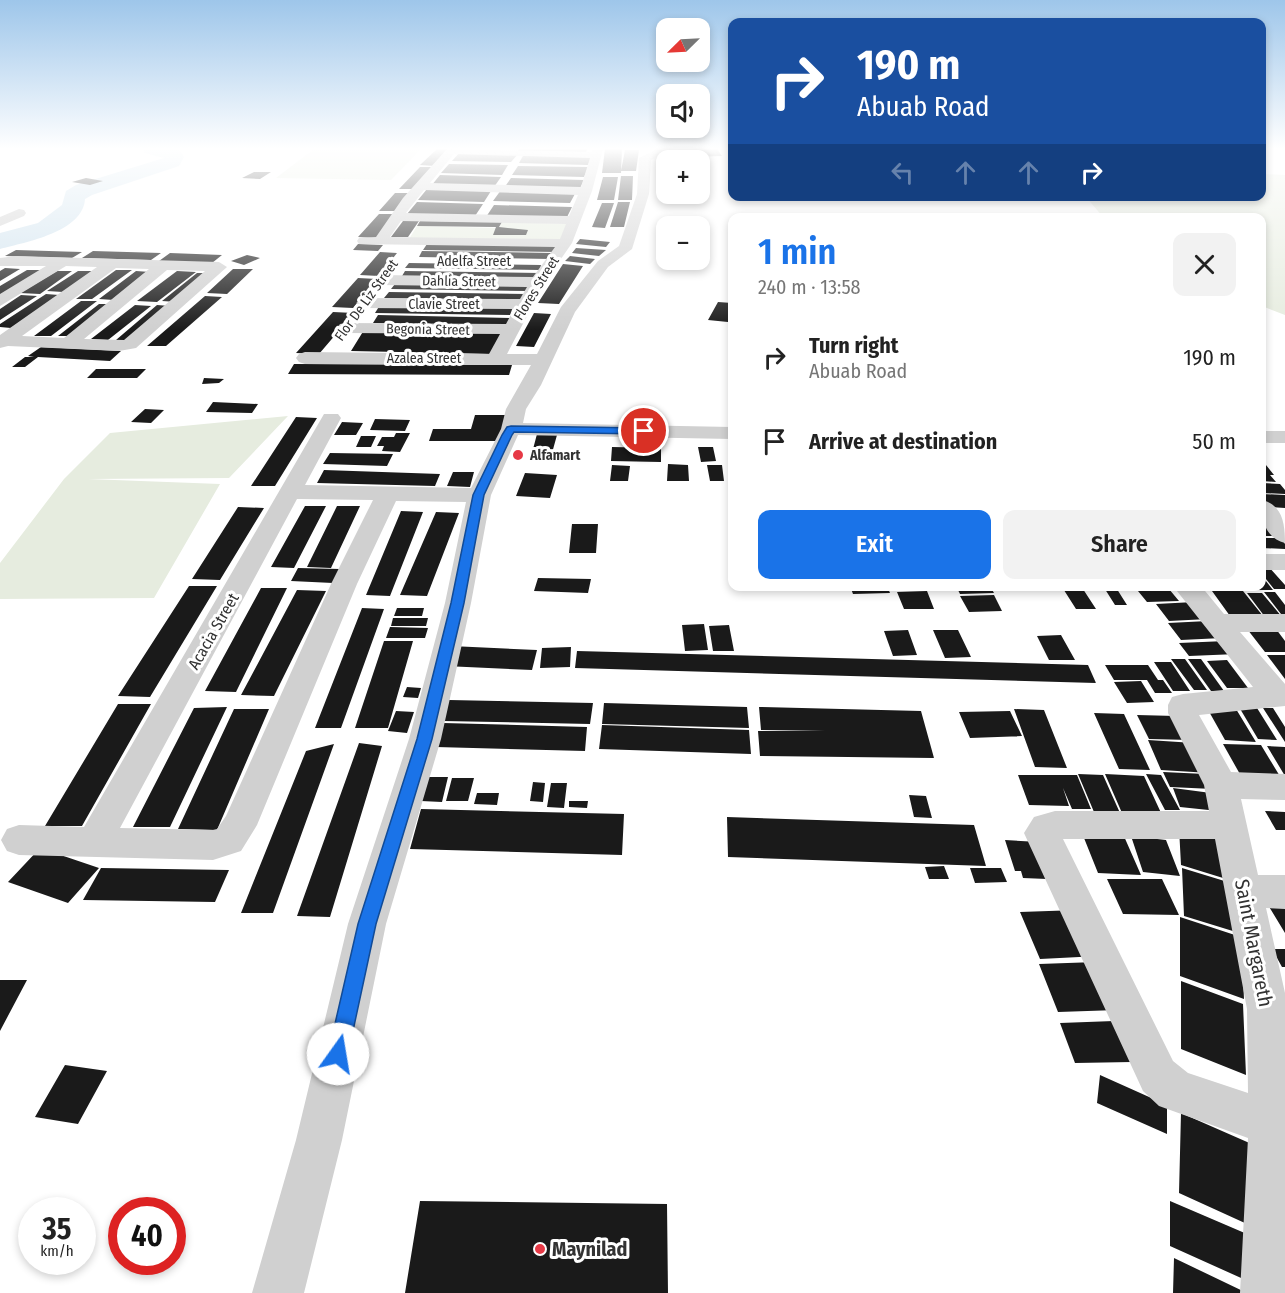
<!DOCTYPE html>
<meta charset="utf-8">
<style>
:root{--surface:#fff;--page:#f2f2f2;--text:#222;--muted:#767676;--accent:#1a73e8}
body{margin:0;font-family:"Fira Sans Condensed",sans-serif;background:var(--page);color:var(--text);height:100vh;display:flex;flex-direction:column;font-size:22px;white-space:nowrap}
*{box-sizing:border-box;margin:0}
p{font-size:20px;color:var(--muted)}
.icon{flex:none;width:33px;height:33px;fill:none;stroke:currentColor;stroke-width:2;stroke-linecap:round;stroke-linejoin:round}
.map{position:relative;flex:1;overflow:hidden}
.panel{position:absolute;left:728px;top:213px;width:538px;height:378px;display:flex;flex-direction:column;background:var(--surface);border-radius:12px;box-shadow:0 3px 9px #0003}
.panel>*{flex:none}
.hud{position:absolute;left:728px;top:18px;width:538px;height:183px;border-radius:12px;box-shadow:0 3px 9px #0003;background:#1a4fa0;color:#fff;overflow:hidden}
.needle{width:39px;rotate:246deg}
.tools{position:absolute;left:656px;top:18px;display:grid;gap:12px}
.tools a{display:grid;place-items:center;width:54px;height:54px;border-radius:12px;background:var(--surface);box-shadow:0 3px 9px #0003;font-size:30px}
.speed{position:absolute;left:18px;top:1197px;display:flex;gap:12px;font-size:30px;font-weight:700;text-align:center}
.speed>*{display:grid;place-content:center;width:78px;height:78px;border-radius:50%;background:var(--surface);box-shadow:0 3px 9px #0003;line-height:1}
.speed small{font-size:15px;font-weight:400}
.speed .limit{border:9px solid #d22;background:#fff;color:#111}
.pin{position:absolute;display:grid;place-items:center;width:51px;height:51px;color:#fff;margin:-26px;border:3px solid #fff;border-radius:50%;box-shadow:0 2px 6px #0007}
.me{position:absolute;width:66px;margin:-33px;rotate:13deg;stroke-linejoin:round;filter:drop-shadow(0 0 4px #0008)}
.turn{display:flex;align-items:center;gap:21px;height:126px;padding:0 30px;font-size:27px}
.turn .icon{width:78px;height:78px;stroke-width:2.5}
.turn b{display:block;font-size:42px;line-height:51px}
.lanes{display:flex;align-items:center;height:57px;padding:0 30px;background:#0003;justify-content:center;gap:30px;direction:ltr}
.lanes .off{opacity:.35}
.round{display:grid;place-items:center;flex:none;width:63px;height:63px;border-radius:12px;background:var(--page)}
.overview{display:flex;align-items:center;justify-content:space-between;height:102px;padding:0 30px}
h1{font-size:36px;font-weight:600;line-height:45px;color:var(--accent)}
.action{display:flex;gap:12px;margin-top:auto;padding:12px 30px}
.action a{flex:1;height:69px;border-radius:12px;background:var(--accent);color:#fff;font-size:24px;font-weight:600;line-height:69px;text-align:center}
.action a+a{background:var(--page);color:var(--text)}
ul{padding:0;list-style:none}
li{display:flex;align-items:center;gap:18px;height:84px;padding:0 30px}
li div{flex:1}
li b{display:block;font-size:22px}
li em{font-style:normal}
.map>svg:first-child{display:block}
</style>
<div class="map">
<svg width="1285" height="1293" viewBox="0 0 1285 1293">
<rect width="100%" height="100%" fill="#fff"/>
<path fill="#e6ecdf" d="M314,149H421L391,180L276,178Z
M1262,174L1285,175V315L1262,306V218L1103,217L1086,197L1262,196Z
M502,222L572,224L560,241L409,239L417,226L499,228Z
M288,416L229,478L88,479L220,484L154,598L0,599V563L64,479L110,433Z"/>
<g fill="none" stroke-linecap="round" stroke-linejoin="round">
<path fill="#cfe2ee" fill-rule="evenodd" d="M142,149H175L179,150L184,157L179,166L92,195L85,199C83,232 26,242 0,249V233L38,223L62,205L66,191L76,185L164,158L145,153Z"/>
</g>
<path fill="#1a1a1a" d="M437,149H453L436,166L420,165Z
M519,149H587L586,152L518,151Z
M605,149H622L621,173H602Z
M678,149H717L722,156L687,157L681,155Z
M625,150H639L636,171H621Z
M460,152L518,154L511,162L452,161Z
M524,154L593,156L588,165L519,163Z
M449,164L508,165L502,175L441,173Z
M518,166L589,167L584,177L512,175Z
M420,167H435L415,189H399Z
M254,172H271L260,179L242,178Z
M440,175L501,177L494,187L431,186Z
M621,176H633L632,200H618Z
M603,177H618L614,200H597Z
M86,178L103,181L90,185L72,182Z
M511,178L584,180L579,190L504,188Z
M427,189L491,191L484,202L418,200Z
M501,190L576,192L570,203L493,201Z
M395,193H411L396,211H379Z
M417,202L483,204L475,216L407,214Z
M618,202H630L624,227H610Z
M602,203H614L605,228L592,227Z
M494,205L572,207L566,219L486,217Z
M379,214H396L376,238L358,237Z
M675,218H689V226H674Z
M403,221H419L408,237H391Z
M420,221L502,222L499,227L528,230L526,235H493L496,227L417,226Z
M580,239L610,242L606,247L576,244Z
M358,244L383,245L378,251L353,250Z
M427,244L557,246L555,252L423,250Z
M576,248L606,250L599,256L572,253Z
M16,250L82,252L72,258L5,256Z
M93,251L161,253L151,260L82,258Z
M422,251L553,253L551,259L419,257Z
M380,252L397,253L379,276L360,275Z
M170,253L222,255L212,263L159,261Z
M247,255L260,258L244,265L231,261Z
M570,256L595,259L590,264L565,261Z
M409,263L541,265L540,270L405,268Z
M563,264L583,266L559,304L538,303Z
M5,268L20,269L0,281V271Z
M233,269H253L227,294L207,293Z
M27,270H42L0,296V286Z
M116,270H132L92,299H76Z
M57,271H72L40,294L20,293Z
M78,271H93L63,292L47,291Z
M136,271L150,272L114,300L99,299Z
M177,271L196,272L157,302L137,301Z
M405,271L539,273L537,278L402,276Z
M197,273H210L177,302L162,301Z
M358,278L377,279L353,308L332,307Z
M395,284L530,286L528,291L391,289Z
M389,292L526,294L523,301L384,298Z
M46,294L59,295L11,328L0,327V324Z
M21,295L37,296L0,320V309Z
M205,296L222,297L166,346H147Z
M81,301H97L51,336H34Z
M718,302L732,303V315L728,322L708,320Z
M99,304H114L75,336H58Z
M135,305L151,306L108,340L91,339Z
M157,305L170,306L131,340H116Z
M380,305L513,307L510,315L375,313Z
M333,312L354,313L319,354L296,353Z
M534,313L551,314L534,347L516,346Z
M378,315L512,318L509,326L373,323Z
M364,330L501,333L495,354L351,351Z
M41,347L121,351L110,361L38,357L25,367H12L25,357H34L28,356Z
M294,364L512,365L509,375L288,374Z
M96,369H146L137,378H87Z
M204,378L224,379L219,383L202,384Z
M213,402L258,404L252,413L206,412Z
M145,409L164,410L151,423L131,422Z
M475,415H507L502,441H429L433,429H471Z
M296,417L317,418L275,486H251Z
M375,419L410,420L405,431L370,430Z
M342,422L363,423L356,435H334Z
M396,433H410L400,452L382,451L384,446H377L382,437H394Z
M537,434L557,435L552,453H532Z
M361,436H376L371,447H356Z
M612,447L661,448V462L611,461Z
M698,447H713L716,461L701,462Z
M330,453L393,454L387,466L323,464Z
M1262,460L1274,475H1270L1276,482L1262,481Z
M668,464L688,465L689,481H667Z
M612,465L630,466L628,481H610Z
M707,465H722L724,481H710Z
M324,470L440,474L435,486L317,483Z
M453,472H474L470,487L447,486Z
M525,473L557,475L550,498L516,496Z
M1262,483L1280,484L1285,490V494L1262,493Z
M1262,494L1285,495V508L1268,507L1262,499Z
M305,506H326L294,568L271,567Z
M337,506H360L331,568L307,567Z
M238,507L264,508L220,580L192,579Z
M401,511L423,512L390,596L366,595Z
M436,512L459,513L427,596L400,595Z
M1262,519H1265L1281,536H1262Z
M572,524H598L596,553H569Z
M1262,538H1281L1285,544V549L1262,548Z
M1262,566L1269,567L1285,585V589H1274L1262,574Z
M298,568L340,569L333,583L291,581Z
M1262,576L1273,590H1247L1244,586H1262Z
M538,578L591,579L588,593L534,591Z
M189,586H217L150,697L118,696Z
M850,586H887L890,593L853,594Z
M956,586H990L994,593L960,594Z
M1081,586L1096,609H1076L1062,587Z
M1103,586H1115L1127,605H1115Z
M1207,586H1240L1242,589H1209Z
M261,588H287L236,692L205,691Z
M1169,589L1179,601L1147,602L1138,591Z
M297,590L326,591L274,696L241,695Z
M927,591L934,609H904L897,592Z
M1212,591H1243L1263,616H1230Z
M1264,592H1275L1285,605V614H1281Z
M1247,593H1262L1282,617H1265Z
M994,595L1002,611L969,612L960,596Z
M1194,602L1208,619L1169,621L1156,604Z
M362,608L384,609L341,728H315Z
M397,608H424L422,616H394Z
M393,618H428L426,626H391Z
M1208,621L1222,638L1181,640L1168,623Z
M704,624L708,650L685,651L682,625Z
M729,625L734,651H713L709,626Z
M1244,625H1273L1285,641V652H1265Z
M390,627L428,628L425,638H386Z
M908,630L917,655L893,656L884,631Z
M933,630H958L971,657L945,658Z
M1061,635L1075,660H1049L1037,636Z
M384,641H413L388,728H355Z
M1226,641L1237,654L1189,656L1179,643Z
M451,646L537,650L532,670L445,666Z
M571,647L570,667L540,668L542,648Z
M577,651L1088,665L1096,683L575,668Z
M1267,655H1285V679Z
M1171,659H1185L1207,690H1194Z
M1188,659H1201L1224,691H1211Z
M1227,660L1248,688H1227L1207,661Z
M1154,662H1171L1190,691H1173Z
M1105,665H1148L1158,680H1163L1172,693H1155L1147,680H1114Z
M1141,681L1154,702L1127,703L1114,682Z
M407,687L421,688L418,698L403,697Z
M449,700L593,703L590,724L443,721Z
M604,703L747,707L749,728L602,724Z
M118,704H151L82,826H45Z
M227,707L170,827H133L194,708Z
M759,707L921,711L934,758L760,756L758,731H825L761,730Z
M1239,707L1257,708L1277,740L1258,739Z
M1207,708L1236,709L1256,742L1225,740Z
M1263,708H1273L1285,727V742Z
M234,709H269L217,830L178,829Z
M1014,709L1044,710L1067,768L1035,767Z
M396,711L414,712L407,733L388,731Z
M1010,711L1022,736L970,738L959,712Z
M1094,713L1124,714L1150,770L1119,769Z
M1137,715L1176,716L1191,740L1149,739Z
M443,723L587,727L585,751L436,747Z
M602,725L749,730L751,754L599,749Z
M1148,740L1194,743L1210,773L1161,770Z
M359,743L382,746L330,917L297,916Z
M334,744L273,913H241L306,751Z
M1223,744L1261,745L1281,778L1241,776Z
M1267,746L1285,747V776Z
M1163,772L1205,774L1213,789L1170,787Z
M1078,774L1103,775L1120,813L1094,812Z
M1105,774L1144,776L1162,815L1122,813Z
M1146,774L1161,775L1180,810H1165Z
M1018,775H1077L1091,809H1072L1063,788L1069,806L1029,805Z
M428,777H448L442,802L421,801Z
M452,778H474L468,801H446Z
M533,782L545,783L543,802L530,801Z
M551,783H567L564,808L547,807Z
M1173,788L1211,793L1218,811L1180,807Z
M477,793H499L497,805L474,804Z
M909,795L926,796L932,818L914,817Z
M569,801H588L587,808L569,807Z
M421,809L624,814L622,855L410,849Z
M1265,811L1285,812V830H1276Z
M727,817L974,825L986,866L728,857Z
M1179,828L1232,843L1236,882L1181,865Z
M1082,833L1123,834L1141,875L1098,873Z
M1131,836L1166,840L1180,876L1143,872Z
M1005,840L1039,842L1047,879L1023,878L1021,871H1015Z
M40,848L99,868L68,903L8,882Z
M944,866L949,879H929L925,867Z
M101,868L229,870L215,902L83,900Z
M970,868H1001L1007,882L975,883Z
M1182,868L1231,883L1236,932L1184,916Z
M1107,879H1162L1179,915L1123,914Z
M1268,905H1285V933Z
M1078,910L1099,956L1040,959L1020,912Z
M1180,917L1241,937L1244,999L1180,976Z
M1272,949H1285V967H1282Z
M1096,962L1117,1010L1058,1012L1039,964Z
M0,980H27L0,1031Z
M1181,981L1243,1004L1246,1075L1181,1049Z
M1114,1021L1132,1062L1075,1063L1060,1023Z
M65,1065L107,1071L78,1124L35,1117Z
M1100,1075L1167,1105V1134L1097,1103Z
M1181,1113L1254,1145L1258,1229L1179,1193Z
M420,1201L667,1204L668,1293H405Z
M1170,1201L1247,1234L1250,1282L1170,1246Z
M1174,1258L1247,1293H1173Z"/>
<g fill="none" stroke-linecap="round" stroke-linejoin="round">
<path fill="#d0d0d0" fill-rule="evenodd" d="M447,149L592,152L593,149H603L592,191L572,243L545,282L507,354H537L561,307L598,261L619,246L637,194L639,158L657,149H671L651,160L649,194L632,249L608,267L575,312L541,385L526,409L523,423L732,427V439L518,435L491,495L471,603L441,739L386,924L342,1140L304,1293H252L296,1140L348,924L409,739L445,603L466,502L396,501L357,584L257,825L241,851L213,860L19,855L7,851L1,840L7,829L19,825L84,827L324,414H338L341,418L305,485L471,488L501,429L506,409L531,365L305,364L299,362L296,358L299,354L305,352L489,354L500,334L346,333L340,332L337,328L340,324L346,323L506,324L514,309L364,308L356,303L364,298L520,299L527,287L381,285L373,280L381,275L533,277L555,247L359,244L357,241L359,238L376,237L403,198ZM454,154L590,158L581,187L430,183ZM424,190L578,195L569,216L406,213ZM401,221L566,224L560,239L390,237ZM297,499L373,500L331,584L226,816L217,829L213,830L120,828Z
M19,209L24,210L26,213L24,216L0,226V217Z
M16,256L219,262L227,267L136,348L119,351L8,346L0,348V335L97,267L66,266L0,306V294L46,266H0V258ZM116,268L149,269L64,338L22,336ZM167,270L205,271L124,340L84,339Z
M1262,431H1285V443H1262Z
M1262,500C1283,505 1285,525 1285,543C1265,538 1260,518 1262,500Z
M1262,554H1285V570H1262Z
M1173,586H1201L1224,614H1285V632H1240L1285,684V706L1199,715L1231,772L1285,774V800L1241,799L1258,875H1285V909L1266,908L1285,993V1293H1240L1248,1138L1159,1106L1143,1091L1024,833L1034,817L1055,811H1209L1204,785L1168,713V705L1172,697L1183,694L1253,687ZM1063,839H1215L1247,1009L1248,1093L1188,1073L1173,1061Z"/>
</g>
<linearGradient id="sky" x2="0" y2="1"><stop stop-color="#9ec6ea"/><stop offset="0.45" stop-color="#fff"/><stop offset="1" stop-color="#fff" stop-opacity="0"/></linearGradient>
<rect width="1285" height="330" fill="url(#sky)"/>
<path fill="#1a73e8" stroke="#114b97" stroke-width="1.5" d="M511,426L644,428L649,431L644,434L514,432L512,435L484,495L464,603L432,739L376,924L348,1054L345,1061L338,1064L331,1061L328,1054L358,924L417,739L451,603L473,495L502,435L507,427Z"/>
<g fill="#e63946" stroke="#fff" stroke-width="2">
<circle cx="518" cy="455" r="6"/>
<circle cx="540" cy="1249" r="6"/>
</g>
<g text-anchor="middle" stroke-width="6" stroke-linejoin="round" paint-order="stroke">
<g font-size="14" fill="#333" stroke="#fff">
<text x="474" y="266">Adelfa Street</text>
<text transform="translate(459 281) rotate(1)" y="5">Dahlia Street</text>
<text transform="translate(536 288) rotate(-58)" y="5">Flores Street</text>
<text transform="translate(366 300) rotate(-54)" y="5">Flor De Liz Street</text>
<text x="444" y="309">Clavie Street</text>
<text transform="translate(428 329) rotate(1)" y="5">Begonia Street</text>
<text x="424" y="363">Azalea Street</text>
</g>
<g font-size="14" font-weight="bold" fill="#333" stroke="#fff" text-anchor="start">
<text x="530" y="460">Alfamart</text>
</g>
<g font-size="16" fill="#333" stroke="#fff">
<text transform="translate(213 631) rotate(-60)" y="6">Acacia Street</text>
</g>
<g font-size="20" fill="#333" stroke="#fff">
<text transform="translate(1254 943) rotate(79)" y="7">Saint Margareth</text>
</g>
<g font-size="20" font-weight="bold" fill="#333" stroke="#fff" text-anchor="start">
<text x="552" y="1256">Maynilad</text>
</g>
</g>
</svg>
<div class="tools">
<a><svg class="needle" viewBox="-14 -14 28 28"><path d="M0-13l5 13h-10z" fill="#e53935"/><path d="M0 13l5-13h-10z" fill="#767676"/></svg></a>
<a><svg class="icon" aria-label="sound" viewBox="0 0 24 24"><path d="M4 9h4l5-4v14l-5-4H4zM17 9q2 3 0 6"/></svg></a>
<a>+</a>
<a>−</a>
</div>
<div class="speed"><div>35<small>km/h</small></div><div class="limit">40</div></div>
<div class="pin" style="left:644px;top:431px;background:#d93025"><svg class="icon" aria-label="arrive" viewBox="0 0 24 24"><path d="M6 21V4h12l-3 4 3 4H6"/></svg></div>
<svg class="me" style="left:338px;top:1054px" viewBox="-20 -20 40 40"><circle r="19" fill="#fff"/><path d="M0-13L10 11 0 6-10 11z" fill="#1a73e8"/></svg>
<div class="hud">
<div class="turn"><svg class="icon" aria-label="right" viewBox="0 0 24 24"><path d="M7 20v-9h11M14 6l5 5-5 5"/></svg><div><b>190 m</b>Abuab Road</div></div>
<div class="lanes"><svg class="icon off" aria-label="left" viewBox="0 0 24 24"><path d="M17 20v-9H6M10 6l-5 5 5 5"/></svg><svg class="icon off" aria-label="ahead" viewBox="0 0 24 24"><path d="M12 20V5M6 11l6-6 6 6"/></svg><svg class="icon off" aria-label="ahead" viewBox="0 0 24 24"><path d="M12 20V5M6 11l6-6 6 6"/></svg><svg class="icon" aria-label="right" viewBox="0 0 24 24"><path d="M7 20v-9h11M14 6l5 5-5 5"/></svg></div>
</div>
<section class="panel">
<div class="overview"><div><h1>1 min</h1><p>240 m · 13:58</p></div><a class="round"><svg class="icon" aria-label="close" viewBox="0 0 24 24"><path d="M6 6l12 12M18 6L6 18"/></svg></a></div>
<ul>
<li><svg class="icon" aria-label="right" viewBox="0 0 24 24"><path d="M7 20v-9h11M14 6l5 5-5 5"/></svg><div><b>Turn right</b><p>Abuab Road</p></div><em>190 m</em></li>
<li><svg class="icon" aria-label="arrive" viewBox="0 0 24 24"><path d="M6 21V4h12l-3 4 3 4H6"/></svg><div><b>Arrive at destination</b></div><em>50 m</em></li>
</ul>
<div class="action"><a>Exit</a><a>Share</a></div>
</section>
</div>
